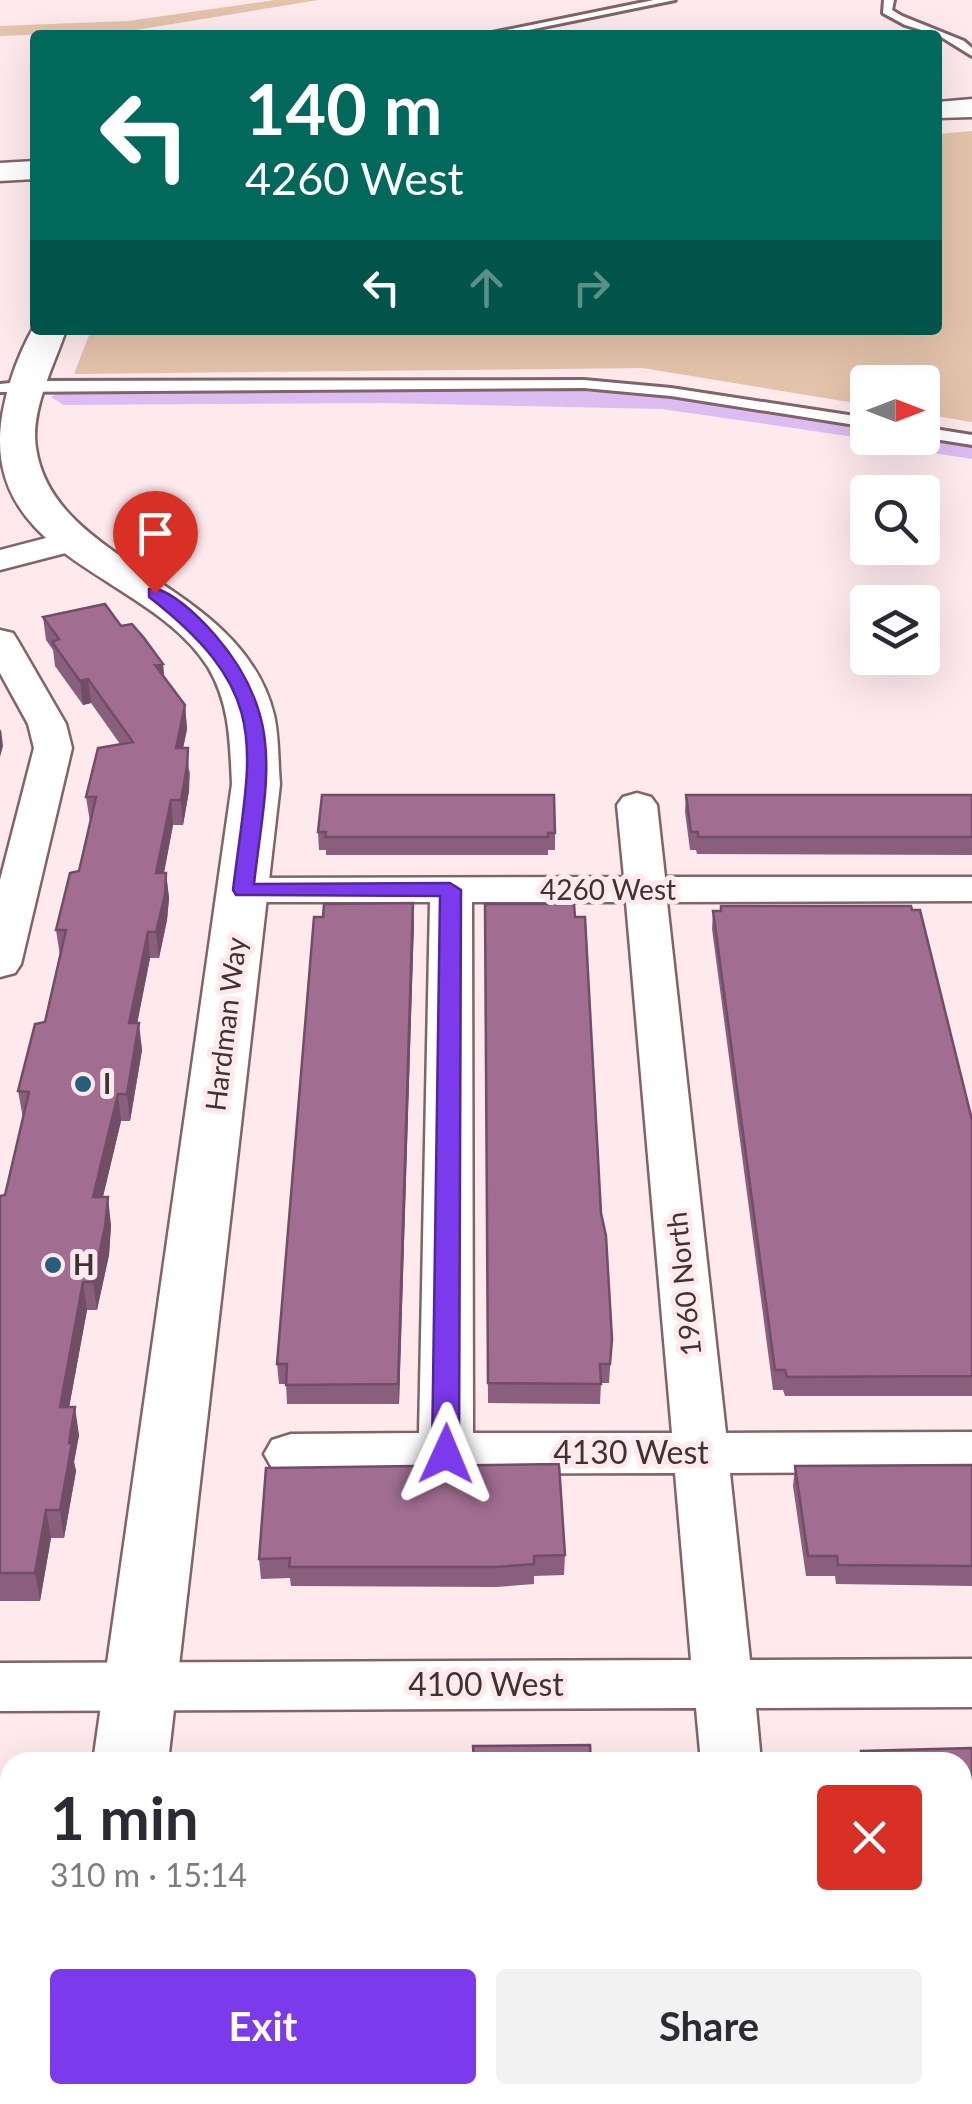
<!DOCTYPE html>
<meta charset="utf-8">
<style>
:root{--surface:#fff;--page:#f2f2f3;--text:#2b2b33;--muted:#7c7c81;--accent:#7c3aed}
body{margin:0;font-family:Lato,sans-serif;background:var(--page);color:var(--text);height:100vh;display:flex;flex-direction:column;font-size:38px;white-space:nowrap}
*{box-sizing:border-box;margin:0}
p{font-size:32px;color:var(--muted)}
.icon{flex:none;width:55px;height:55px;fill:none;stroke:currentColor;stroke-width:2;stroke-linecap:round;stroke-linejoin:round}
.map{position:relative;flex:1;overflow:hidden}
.panel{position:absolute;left:0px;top:1752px;width:972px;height:352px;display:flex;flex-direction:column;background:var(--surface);border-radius:30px 30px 0 0;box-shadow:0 10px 40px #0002}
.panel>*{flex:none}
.guide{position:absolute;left:30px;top:30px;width:912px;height:305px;border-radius:10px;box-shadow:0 10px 40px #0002;background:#00695c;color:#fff;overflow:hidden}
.needle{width:65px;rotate:90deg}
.controls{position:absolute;left:850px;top:365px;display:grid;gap:20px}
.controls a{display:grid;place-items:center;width:90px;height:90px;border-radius:10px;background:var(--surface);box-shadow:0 10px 40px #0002;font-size:50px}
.pin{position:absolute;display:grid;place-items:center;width:85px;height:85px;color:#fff;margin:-102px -42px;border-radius:50% 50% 50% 0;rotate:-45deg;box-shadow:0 0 10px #0007}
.pin .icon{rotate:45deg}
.me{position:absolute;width:110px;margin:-55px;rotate:1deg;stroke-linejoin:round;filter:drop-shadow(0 0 8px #0008)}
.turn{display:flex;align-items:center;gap:35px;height:210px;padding:0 50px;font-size:45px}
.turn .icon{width:130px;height:130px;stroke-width:2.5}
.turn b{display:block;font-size:70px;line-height:85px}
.lanes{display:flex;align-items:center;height:95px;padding:0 50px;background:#0003;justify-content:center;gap:50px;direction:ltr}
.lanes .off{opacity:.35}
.round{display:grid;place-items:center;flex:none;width:105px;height:105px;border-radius:10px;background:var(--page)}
.overview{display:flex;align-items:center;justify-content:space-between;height:170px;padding:0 50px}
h1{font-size:60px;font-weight:700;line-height:75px}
.primary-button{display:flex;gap:20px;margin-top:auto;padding:20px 50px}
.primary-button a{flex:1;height:115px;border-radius:10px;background:var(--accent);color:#fff;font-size:40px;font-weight:700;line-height:115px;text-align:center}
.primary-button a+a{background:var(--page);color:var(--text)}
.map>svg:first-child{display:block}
</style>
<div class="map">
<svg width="972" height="2104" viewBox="0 0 972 2104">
<rect width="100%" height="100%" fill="#fee9ed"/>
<path fill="#e4c3ab" d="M275,0H318L130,31L0,36V26L128,21Z
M972,131V422L923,414L922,382H868L867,405L643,368L74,374L91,330H938V134Z
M238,2095H349L348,2104H238Z
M400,2095H510V2104H400Z"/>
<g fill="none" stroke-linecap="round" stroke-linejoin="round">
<path fill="#ddbcf1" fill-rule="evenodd" d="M383,387L662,393L868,426V438L922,435L972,443V459L887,446L875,440L662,409L383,403L64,405L51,397L64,389Z"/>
<defs>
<path id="service" d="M654,0H675L504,35H482Z
M884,0H894L892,10L902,16L964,41L972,48V56L938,35L905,25L883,13Z
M584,380L671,388L868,418V427L671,396L584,388L0,392V384L31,381Z
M922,427L972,435V445L922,437Z"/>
<path id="minor" d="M73,531L85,534L90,541L85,548L0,570V550Z
M0,630L13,633L18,641L66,724L72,748L21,964L15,973L0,977V880L34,748L28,724L0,673Z
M637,793L651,797L657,805L665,877H972V901L667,902L726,1433L972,1432V1472L730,1473L750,1660L972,1659V1707L756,1708L761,1762H701L696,1708L0,1711V1663L691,1660L675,1473L291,1474L272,1468L264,1454L272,1440L291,1434L419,1433L430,902H243L228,899L222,890L228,881L243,878L624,877L617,805L623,797ZM472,902H626L672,1433H473Z
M962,1915H972V1973H962Z
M728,2095H798L799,2104H729Z"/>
<path id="tertiary" d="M35,325V330H66C54,366 30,410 36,448C53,566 241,580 274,715C279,737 278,762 280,784L168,1762H93L232,784C230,742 230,704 208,667C153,579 0,562 0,441C0,404 16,357 35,325Z
M47,2095H131L130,2104H46Z"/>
<path id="primary" d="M972,99V117L938,118V102Z
M35,161V179L0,181V163Z"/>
</defs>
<use href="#service" stroke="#816369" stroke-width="6"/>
<use href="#minor" stroke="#816369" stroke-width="5"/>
<use href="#tertiary" stroke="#816369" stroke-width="5"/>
<use href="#primary" stroke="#816369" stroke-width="5"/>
<use href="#service" fill="#fff" fill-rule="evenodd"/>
<use href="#minor" fill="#fff" fill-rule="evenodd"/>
<use href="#tertiary" fill="#fff" fill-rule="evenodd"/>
<use href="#primary" fill="#fff" fill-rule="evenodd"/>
</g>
<path fill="#8a5f7d" d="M43,617L121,626L163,664L164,677L185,705L187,729L183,748L190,773L189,791L183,825H173L164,873H166L169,898L167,920L159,958H150L137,1023L142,1050L130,1121H121L103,1197L111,1225L109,1255L97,1310H87L69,1407L79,1435L74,1462L76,1471L64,1538H51L40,1601H0V1196L5,1195L23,1118L18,1091L45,1022L60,956L56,930L79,871L90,822L86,797L120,744L91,703L83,705L55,666L53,650L46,640Z
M686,795H972V855L697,854L696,850H690L685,812Z
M318,832L555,833V850H548V855H326V850H319Z
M485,904L601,1213L612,1339L609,1383H601L600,1404L488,1403Z
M713,911L972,1120V1396H785L783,1390H773L712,929Z
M414,921L399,1404H287L286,1384H279L277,1364Z
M972,1465V1586L836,1584L835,1576H806L793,1486L795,1466Z
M565,1555L564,1575L534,1576V1584L496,1587L291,1586L290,1578L261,1579L259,1559Z
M972,1748V1895H962V1762L859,1761L861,1751Z
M869,2095H962L972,2104H870Z"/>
<path fill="#714d66" d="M163,664L165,687L155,665Z
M88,679L91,703L83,705L80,681Z
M185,705L187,729L178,773L176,748Z
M1,729L3,746L0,757V731Z
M188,748L189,791L183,825L181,800Z
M171,800L173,825L159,898L156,873Z
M166,873L169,898L167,920L159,958L156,932Z
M413,903L414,921L399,1404L398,1384Z
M148,932L150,958L132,1050L129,1023Z
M139,1023L142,1050L130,1121L127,1094Z
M118,1094L121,1121L96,1225L93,1197Z
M108,1197L111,1225L109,1255L97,1310L93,1282Z
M83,1282L87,1310L64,1435L60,1407Z
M75,1407L79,1435L74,1462L76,1471L64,1538L60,1510Z
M46,1510L51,1538L40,1601L35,1573Z"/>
<path fill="#a16e91" stroke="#714d66" stroke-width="2.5" d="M105,604L121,626L132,624L144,638L163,664L155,665L185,705L176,748H188L187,766L181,800H171L156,873H166L165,894L156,932H148L129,1023H139L127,1094H118L93,1197H108L105,1227L93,1282H83L60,1407H75L69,1443H72L60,1510H46L35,1573H0V1196L5,1195L29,1092L18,1091L35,1024L45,1022L66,930H56L70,873L79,871L96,797H86L98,748L133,742L88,679L80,681L52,642L59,639L43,617Z
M322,795H554L555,833H548V837H325L326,832H318Z
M686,795H972V837H698V832H691Z
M413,903L398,1384L286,1385L287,1364H277L314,917H323L324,904Z
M485,904H574L575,917H585L601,1213L606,1236L612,1339L610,1364H600L601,1384L488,1383Z
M721,906H911L912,910H920L972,1120V1376L787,1377L785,1370H775L713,911H721Z
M559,1464L565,1555L534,1556V1564L496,1567H289L290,1558L259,1559L266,1468Z
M972,1465V1566L838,1565L837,1556H808L795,1466Z
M590,1745L591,1762H474L473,1746Z
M972,1748V1876H962V1762L831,1761H862L861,1751Z
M962,1976H972V2104H876L875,2095H962Z"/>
<path fill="#7c3aed" stroke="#51269a" stroke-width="2.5" d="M155,588C177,595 200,618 215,635C288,719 265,784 254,884L450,883L461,890L459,1454L455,1461H436L432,1454L440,896L236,895L233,890C250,748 275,695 149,597V589Z"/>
<g fill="#295e7a" stroke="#fee9ed" stroke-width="4">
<circle cx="83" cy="1084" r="10"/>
<circle cx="53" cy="1265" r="10"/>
</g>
<g text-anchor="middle" stroke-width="10" stroke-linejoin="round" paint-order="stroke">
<g font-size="28" fill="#3f3235" stroke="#fee9ed">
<text x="608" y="900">4260 West</text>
<text transform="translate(226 1024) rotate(-83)" y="10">Hardman Way</text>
<text transform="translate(684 1284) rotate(-96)" y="10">1960 North</text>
</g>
<g font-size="28" font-weight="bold" fill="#3f3235" stroke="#fee9ed" text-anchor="start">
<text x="103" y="1094">I</text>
<text x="73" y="1275">H</text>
</g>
<g font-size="32" fill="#3f3235" stroke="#fee9ed">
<text x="631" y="1464">4130 West</text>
<text x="486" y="1696">4100 West</text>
</g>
</g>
</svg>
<div class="controls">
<a><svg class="needle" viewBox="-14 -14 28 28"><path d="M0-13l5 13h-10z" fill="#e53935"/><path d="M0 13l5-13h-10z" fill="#7c7c81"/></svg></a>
<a><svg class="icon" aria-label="search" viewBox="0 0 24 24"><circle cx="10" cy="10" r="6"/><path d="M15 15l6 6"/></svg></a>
<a><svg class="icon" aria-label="layers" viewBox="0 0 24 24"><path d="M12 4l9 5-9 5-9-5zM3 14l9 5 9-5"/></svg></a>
</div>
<div class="pin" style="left:155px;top:593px;background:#d93025"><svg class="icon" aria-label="arrive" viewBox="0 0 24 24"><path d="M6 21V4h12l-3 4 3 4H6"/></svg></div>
<svg class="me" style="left:446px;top:1454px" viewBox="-20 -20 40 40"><path d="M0-17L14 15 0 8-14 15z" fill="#7c3aed" stroke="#fff" stroke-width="4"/></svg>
<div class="guide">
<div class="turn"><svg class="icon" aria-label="left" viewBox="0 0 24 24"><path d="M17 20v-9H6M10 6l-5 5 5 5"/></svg><div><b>140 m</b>4260 West</div></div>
<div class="lanes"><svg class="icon" aria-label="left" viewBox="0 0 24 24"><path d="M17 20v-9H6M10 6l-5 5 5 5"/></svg><svg class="icon off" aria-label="ahead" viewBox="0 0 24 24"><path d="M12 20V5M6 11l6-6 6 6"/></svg><svg class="icon off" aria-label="right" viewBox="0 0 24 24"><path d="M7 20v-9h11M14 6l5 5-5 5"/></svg></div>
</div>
<section class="panel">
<div class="overview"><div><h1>1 min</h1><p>310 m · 15:14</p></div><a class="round" style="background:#d93025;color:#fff"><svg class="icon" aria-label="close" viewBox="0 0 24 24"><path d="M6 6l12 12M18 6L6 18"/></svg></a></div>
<div class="primary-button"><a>Exit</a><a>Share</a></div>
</section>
</div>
